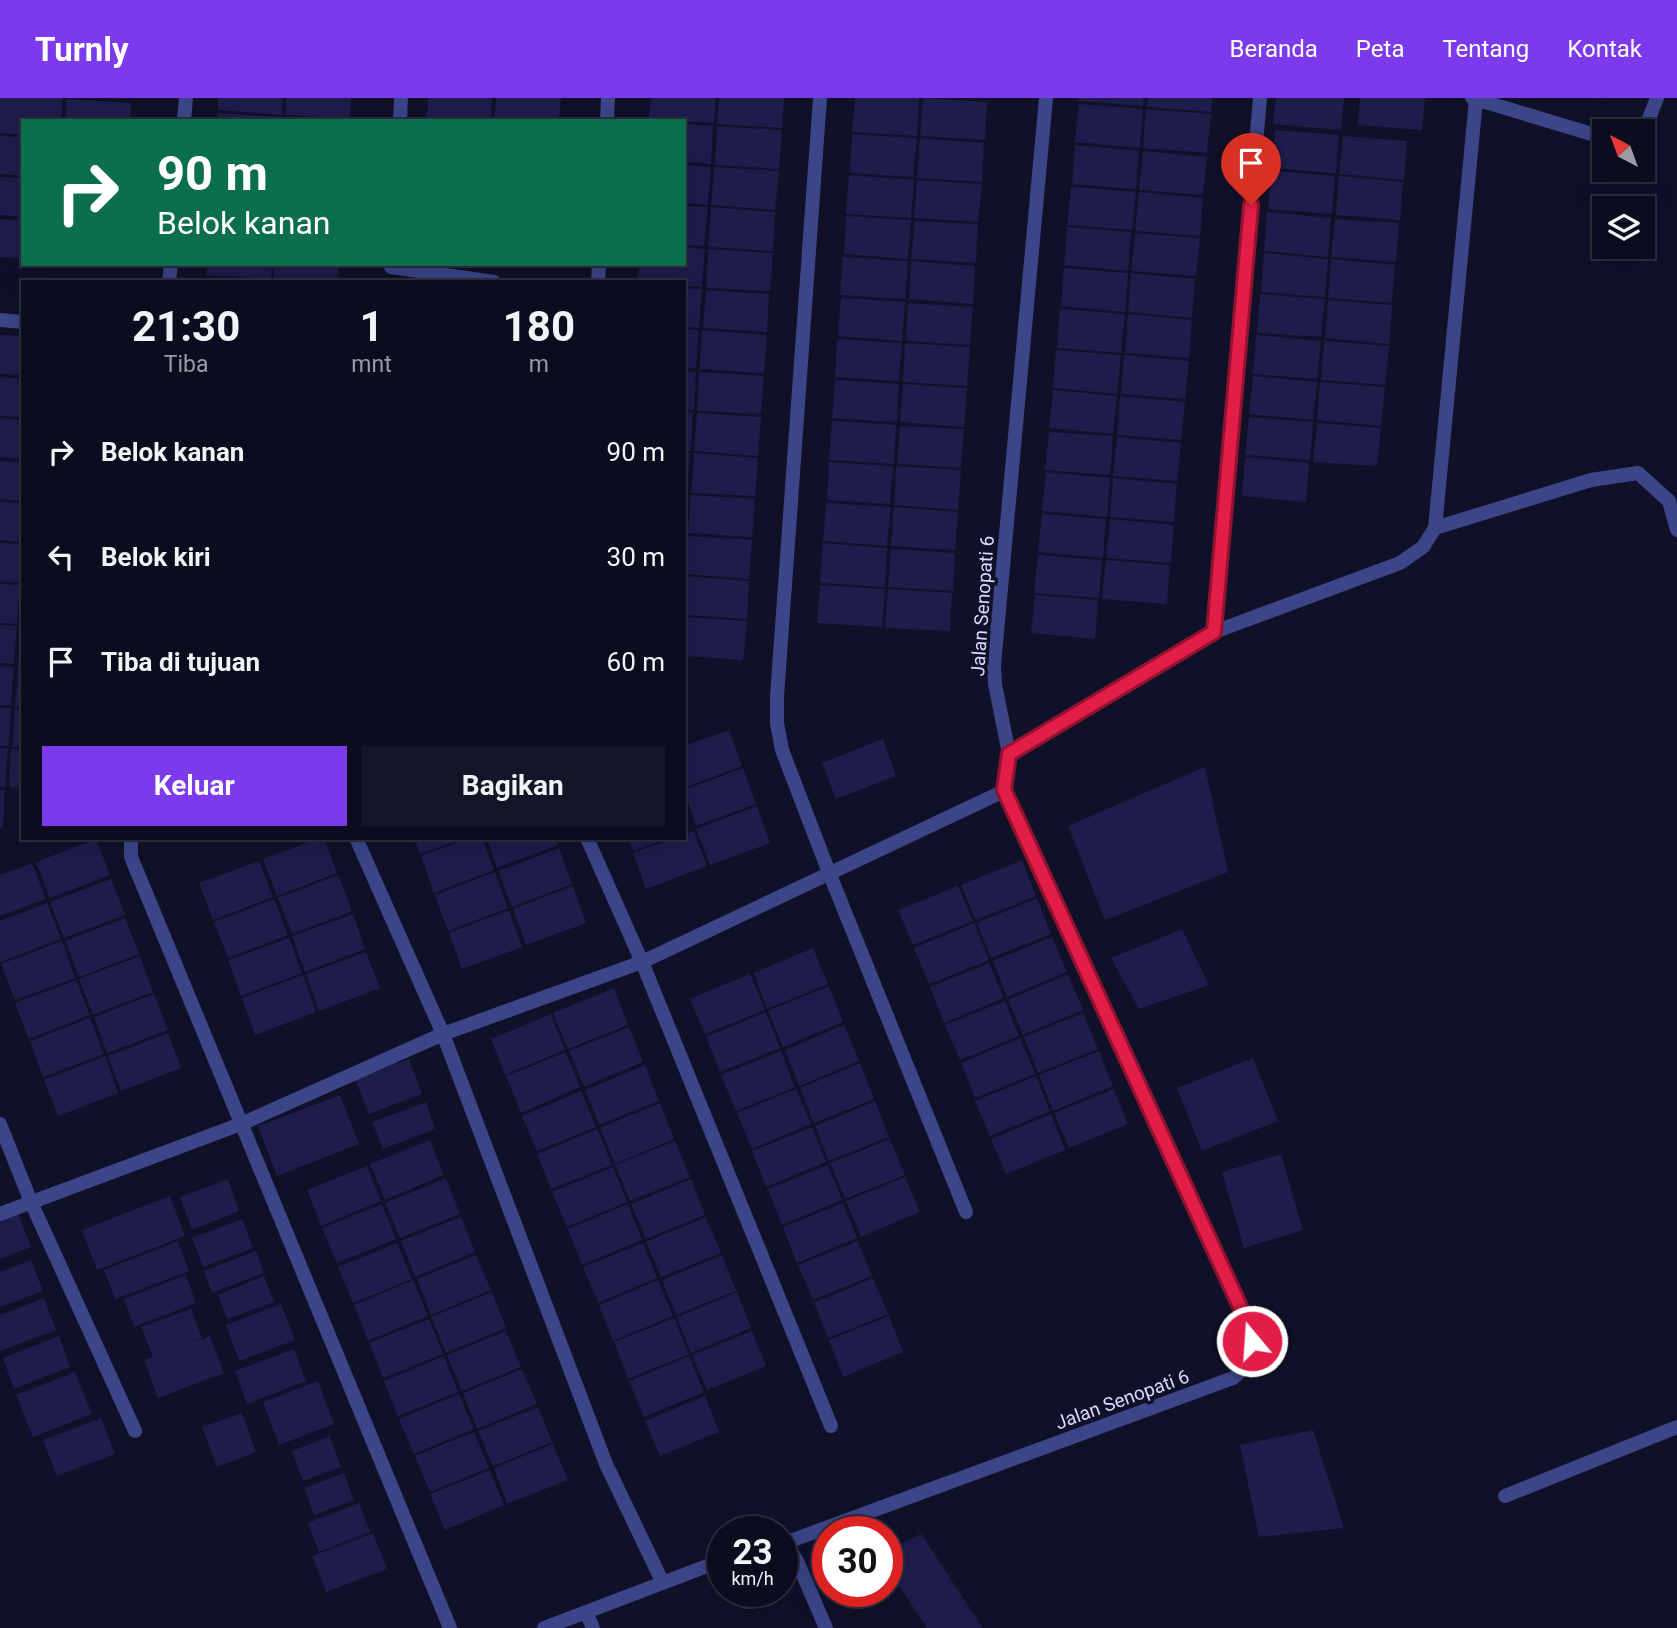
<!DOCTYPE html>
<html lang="id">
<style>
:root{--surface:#0c0c1f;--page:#151528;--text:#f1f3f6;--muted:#9a9ba4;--line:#2c2c3d;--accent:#7c3aed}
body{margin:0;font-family:Roboto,sans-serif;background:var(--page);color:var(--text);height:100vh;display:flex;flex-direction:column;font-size:26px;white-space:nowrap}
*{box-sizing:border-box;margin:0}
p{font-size:23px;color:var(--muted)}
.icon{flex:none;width:38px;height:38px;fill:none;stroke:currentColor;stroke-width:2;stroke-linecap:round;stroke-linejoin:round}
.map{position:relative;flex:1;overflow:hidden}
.sheet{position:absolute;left:21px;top:182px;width:665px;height:560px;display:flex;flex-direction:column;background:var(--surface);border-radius:0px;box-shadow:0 7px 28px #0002,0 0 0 2px var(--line)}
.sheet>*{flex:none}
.banner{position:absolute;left:21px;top:21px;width:665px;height:147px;border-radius:0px;box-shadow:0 7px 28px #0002,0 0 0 2px var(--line);background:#0b6e4f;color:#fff;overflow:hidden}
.needle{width:46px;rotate:319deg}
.tools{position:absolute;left:1592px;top:21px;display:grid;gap:14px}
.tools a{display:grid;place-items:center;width:63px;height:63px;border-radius:0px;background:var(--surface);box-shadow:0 7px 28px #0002,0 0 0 2px var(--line);font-size:35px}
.speed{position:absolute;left:707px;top:1418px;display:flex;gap:14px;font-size:35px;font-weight:700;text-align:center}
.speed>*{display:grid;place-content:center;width:91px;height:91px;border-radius:50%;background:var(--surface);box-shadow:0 7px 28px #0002,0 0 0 2px var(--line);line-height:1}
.speed small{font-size:18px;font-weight:400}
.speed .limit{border:10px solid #d22;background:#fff;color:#111}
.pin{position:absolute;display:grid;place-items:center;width:60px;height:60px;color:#fff;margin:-72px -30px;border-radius:50% 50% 50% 0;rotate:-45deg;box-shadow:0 0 7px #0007}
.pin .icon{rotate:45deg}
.me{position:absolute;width:77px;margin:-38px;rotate:342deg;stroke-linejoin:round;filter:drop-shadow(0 0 5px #0008)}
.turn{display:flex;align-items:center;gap:24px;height:147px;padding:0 21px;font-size:32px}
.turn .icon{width:91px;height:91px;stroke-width:2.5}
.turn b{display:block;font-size:49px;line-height:60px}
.eta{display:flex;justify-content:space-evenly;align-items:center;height:119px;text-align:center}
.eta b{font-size:42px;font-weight:700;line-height:49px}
.button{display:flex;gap:14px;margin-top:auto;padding:14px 21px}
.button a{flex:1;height:80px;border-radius:0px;background:var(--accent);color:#fff;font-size:28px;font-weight:700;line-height:80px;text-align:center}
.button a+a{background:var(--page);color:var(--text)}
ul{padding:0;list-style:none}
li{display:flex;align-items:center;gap:21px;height:105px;padding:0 21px}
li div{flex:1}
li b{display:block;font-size:26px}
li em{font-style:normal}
header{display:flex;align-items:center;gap:42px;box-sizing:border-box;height:98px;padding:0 35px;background:var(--accent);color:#fff}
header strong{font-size:33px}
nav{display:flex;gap:38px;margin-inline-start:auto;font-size:24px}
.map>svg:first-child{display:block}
</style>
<header>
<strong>Turnly</strong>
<nav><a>Beranda</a><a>Peta</a><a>Tentang</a><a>Kontak</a></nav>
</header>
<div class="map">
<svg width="1677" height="1530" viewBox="0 0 1677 1530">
<rect width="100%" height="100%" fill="#101029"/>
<path fill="#1e1c4a" d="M0,0H63L61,23H23V37L0,35Z
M218,0H283L282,17L218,12Z
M286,0H351L350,21L285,17Z
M428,0H492L491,23H426Z
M496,0H561L559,23H494Z
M651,0H716L714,25L649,21Z
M719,0H784L782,30L717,26Z
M855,0H919L917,38L852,34Z
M923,0L987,4L985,42L920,38Z
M1079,0H1144L1143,8L1079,3Z
M1148,0H1212L1211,14L1147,9Z
M1276,0H1344L1341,32L1273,26Z
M1360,0H1425L1422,32L1358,27Z
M67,1L131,5L130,23H65Z
M1079,6L1143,11L1140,50L1075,44Z
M1146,11L1211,16L1207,55L1143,50Z
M218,15L282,19L281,23H217Z
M684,26L713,28L711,66L684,64Z
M717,28L782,32L779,71L715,67Z
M1275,32L1339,37L1336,75L1272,70Z
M852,36L917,40L913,79L850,75Z
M0,38L23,39V78L0,76Z
M1343,38L1407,43L1404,82L1339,76Z
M920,40L984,45L982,84L917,80Z
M1075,47L1139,53L1136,91L1072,86Z
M1143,53L1207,59L1203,97L1139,92Z
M684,67L711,69L708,107L684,105Z
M714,69L779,73L775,112L711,107Z
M1271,73L1335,78L1332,116L1268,111Z
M849,77L914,82L911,120L846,116Z
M1339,78L1403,84L1400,122L1336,117Z
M0,79L23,80V119L0,117Z
M917,82L982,86L978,124L914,120Z
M1071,89L1136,94L1132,132L1067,127Z
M1139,94L1203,100L1200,138L1135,133Z
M684,108L708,109L704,148L684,147Z
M711,109L775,114L773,153L708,149Z
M1267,114L1331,120L1328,159L1264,153Z
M846,118L911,122L908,161L844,156Z
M0,121L23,122V160L0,159Z
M1335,121L1399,125L1396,164L1331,159Z
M915,123L978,126L976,165L911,161Z
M1067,129L1131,134L1128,173L1064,167Z
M1135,135L1200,140L1196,178L1131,173Z
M684,149L705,151L702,189L684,188V184H637L639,166H684Z
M708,151L773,155L770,193L706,190Z
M1264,155L1328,161L1325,199L1261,194Z
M843,159L908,163L905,201L840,197Z
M1331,161L1395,167L1392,205L1328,200Z
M911,163L975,168L973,206L909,201Z
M207,166H272L271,181L206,177Z
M275,166H339L338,184L273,181Z
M1064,170L1128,175L1125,214L1061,208Z
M1131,175L1195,181L1192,220L1128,214Z
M684,190L702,191L699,230L684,229Z
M706,192L769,196L767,234L703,230Z
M1260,196L1325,201L1321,239L1257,235Z
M841,200L905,204L902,243L838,238Z
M1328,202L1392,207L1389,246L1325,240Z
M908,205L973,209L970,247L906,243Z
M1060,211L1125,216L1121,255L1057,250Z
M1128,216L1192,222L1189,260L1125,255Z
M684,231L699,232L696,270H684Z
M702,232L767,237L764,275L699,271Z
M0,237L23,238V277L0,276Z
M1256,237L1321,243L1317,281L1253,276Z
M837,241L902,245L899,283L835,279Z
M1324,243L1389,248L1385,287L1321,282Z
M905,245L970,249L967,288L903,284Z
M1056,252L1121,257L1117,296L1053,290Z
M1124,257L1189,263L1185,301L1121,296Z
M684,273L696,274L694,312L684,311Z
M699,274L764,278L761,316L697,313Z
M1253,278L1317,284L1313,322L1249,316Z
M0,279L23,281V319L0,318Z
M835,282L899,286L897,324L832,320Z
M1320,284L1385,289L1381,328L1317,322Z
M903,286L967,290L964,329L900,324Z
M1053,292L1117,298L1113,336L1049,330Z
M1120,298L1185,304L1181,342L1117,337Z
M684,314L693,315L691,353H684Z
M697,315L761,319L758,358L694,353Z
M1249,319L1313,324L1310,362L1245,357Z
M0,320L23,322V361L0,359Z
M832,323L896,327L894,366L829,362Z
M1317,325L1381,330L1377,368L1313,364Z
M900,328L964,331L961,370L897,366Z
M1049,334L1113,338L1110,377L1045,372Z
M1117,339L1181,345L1177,383L1113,378Z
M684,355H690L687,394H684Z
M694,355L758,360L755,398L691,395Z
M1245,359L1309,365L1306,404L1242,398Z
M0,363L23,364V403L0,401Z
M829,364L893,368L890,406L827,402Z
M896,368L961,372L958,412L894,407Z
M1046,374L1110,380L1107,419L1042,413Z
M1113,380L1177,386L1174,424L1110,419Z
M691,397L755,401L752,439L688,435Z
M0,404L23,405V444L0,442Z
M826,405L891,409L887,448L823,443Z
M894,409L958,414L955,452L891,448Z
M1042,416L1106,421L1103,460L1038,454Z
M1110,421L1174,427L1171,465L1106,460Z
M687,438L752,442L749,481L685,476Z
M0,445L23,446L20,485L0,483Z
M823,445L887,450L885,489L820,485Z
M891,451L955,455L953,493L888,489Z
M1038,457L1102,462L1099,500L1034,495Z
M1106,462L1170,467L1167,506L1102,501Z
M685,478L749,483L747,521L684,517Z
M0,486L20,487L17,526L0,525Z
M820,487L885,491L882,529L817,525Z
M888,491L952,495L950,533L885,530Z
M1035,497L1098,502L1095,541L1031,535Z
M684,519L747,523L743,562L684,558Z
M0,527L17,528L14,566L0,565Z
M20,528H23V567H18Z
M0,568L14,569L11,607H0Z
M18,569H23V609L15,608Z
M0,609L11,610L9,648H0Z
M15,610L23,611V649H12Z
M729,632L742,668L684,690V648Z
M883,641L896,678L836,701L822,665Z
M0,650L8,651L5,689H0Z
M11,651L23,652V690L9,689Z
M1205,669L1228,774L1105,822L1068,728Z
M743,670L756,706L696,728L684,692Z
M0,692H5L3,730H0Z
M757,708L770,745L710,767L696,731Z
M694,733L707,768L646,791L633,755L673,740H684V736Z
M319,740H324L337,775L277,798L263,761Z
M414,740H461V741L420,756Z
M469,740H482L494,772L434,795L421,758Z
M487,740H555L558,747L497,770Z
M628,740H666V741L633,753Z
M96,741L110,777L50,800L36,764Z
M559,750L572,786L512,809L498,773Z
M1022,762L1036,798L976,822L961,787Z
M259,763L273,799L213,822L199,785Z
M32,765L46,801L0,818V777Z
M495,774L508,810L448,833L435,797Z
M338,777L352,813L292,836L278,800Z
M111,781L125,817L64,840L50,804Z
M573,788L586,825L526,847L513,811Z
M958,788L973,823L913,847L898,812Z
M1037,800L1051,836L991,860L977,825Z
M274,801L288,837L228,860L214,824Z
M47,805L61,841L0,864V823Z
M509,812L522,849L462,871L449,835Z
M353,816L365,851L305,874L292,838Z
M125,820L139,856L79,879L65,843Z
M974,825L989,862L929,886L914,850Z
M1182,831L1209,887L1139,911L1111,860Z
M1052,839L1067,874L1007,899L993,863Z
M289,840L302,875L241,898L228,862Z
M62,843L75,880L15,902L1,866Z
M813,850L828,886L767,911L754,875Z
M366,854L380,890L319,913L306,876Z
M140,858L153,894L93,917L79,881Z
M989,865L1004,900L944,925L930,889Z
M750,876L765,912L705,936L690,901Z
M1068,876L1083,912L1023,937L1008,902Z
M303,877L316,914L255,937L242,900Z
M76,882L90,917L29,941L15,905Z
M829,888L843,924L783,949L768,913Z
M614,890L628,927L568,951L553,915Z
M154,896L168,932L107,955L94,919Z
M1005,903L1019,938L960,962L945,927Z
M766,914L780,950L720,974L706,939Z
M1083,915L1098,951L1038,975L1024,939Z
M551,916L565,952L505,977L491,941Z
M90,920L104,956L43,979L30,943Z
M844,927L859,963L799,988L785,952Z
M629,929L643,964L584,989L569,953Z
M168,935L181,970L121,993L108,958Z
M1020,940L1035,976L975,1000L961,965Z
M781,953L795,989L736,1013L721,977Z
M1099,953L1113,988L1053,1013L1039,977Z
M566,954L580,989L521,1015L506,978Z
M105,958L118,995L58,1018L44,982Z
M1253,960L1278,1023L1202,1053L1177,990Z
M409,961L422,996L369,1016L355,981Z
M860,965L874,1001L814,1025L800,990Z
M645,967L659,1003L599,1027L585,992Z
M1036,978L1050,1013L990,1038L975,1003Z
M796,991L811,1026L752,1051L737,1015Z
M1114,991L1128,1026L1069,1050L1054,1015Z
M581,993L596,1029L537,1053L522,1018Z
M340,997L359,1046L277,1078L258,1028Z
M875,1003L889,1039L829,1063L815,1028Z
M426,1004L435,1031L383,1051L372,1024Z
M660,1005L674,1041L615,1066L600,1030Z
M1051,1016L1065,1052L1006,1076L991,1041Z
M812,1029L826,1064L766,1089L752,1053Z
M597,1031L612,1067L551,1091L537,1056Z
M890,1041L905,1077L845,1101L830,1065Z
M430,1042L444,1077L385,1102L370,1066Z
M675,1043L690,1079L630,1103L615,1067Z
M1281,1056L1303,1132L1244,1150L1222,1074Z
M828,1067L842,1102L782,1127L768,1091Z
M367,1068L381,1103L321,1128L307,1092Z
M613,1069L627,1104L567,1129L552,1094Z
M905,1079L920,1114L861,1139L846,1103Z
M446,1080L460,1116L400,1140L385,1105Z
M228,1081L239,1113L192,1132L180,1099Z
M691,1081L705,1117L646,1141L631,1106Z
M170,1098L185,1138L97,1172L82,1132Z
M843,1105L857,1140L797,1165L783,1129Z
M382,1106L396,1141L337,1165L322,1130Z
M628,1106L642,1142L582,1167L568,1131Z
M18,1115L31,1149L0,1161V1121Z
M461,1119L475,1154L415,1179L401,1143Z
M706,1119L721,1155L661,1179L646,1144Z
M242,1121L253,1150L203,1169L192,1140Z
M178,1143L189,1173L115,1201L104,1172Z
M858,1143L872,1178L813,1202L798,1167Z
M397,1145L412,1181L353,1205L338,1169Z
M643,1145L657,1180L598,1205L583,1169Z
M256,1153L264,1175L212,1195L204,1173Z
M476,1157L491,1192L431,1217L417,1181Z
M722,1157L736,1193L676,1217L662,1182Z
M31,1162L43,1193L0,1209V1174Z
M186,1177L196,1205L134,1229L124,1201Z
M264,1178L274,1204L227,1221L218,1197Z
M873,1180L888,1216L828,1240L814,1205Z
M413,1182L428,1218L368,1243L354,1207Z
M658,1182L673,1218L613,1243L599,1207Z
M492,1194L506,1230L446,1255L431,1219Z
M737,1194L751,1230L691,1255L677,1219Z
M44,1200L56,1232L0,1253V1217Z
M281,1206L295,1242L239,1263L226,1227Z
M191,1211L202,1240L188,1246L210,1238L224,1275L158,1300L144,1262L153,1259L141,1229Z
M889,1218L903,1254L843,1279L829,1242Z
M674,1220L689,1256L628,1281L614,1244Z
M429,1221L443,1256L383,1280L369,1245Z
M506,1233L521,1269L462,1293L447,1257Z
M752,1233L766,1268L707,1292L692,1257Z
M59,1238L70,1269L14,1291L3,1260Z
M294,1251L306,1283L247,1306L235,1273Z
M444,1258L458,1294L398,1318L384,1283Z
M689,1258L704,1294L644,1319L629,1283Z
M522,1271L537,1306L477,1331L463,1295Z
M75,1274L92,1316L33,1339L16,1297Z
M318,1283L334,1326L279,1347L263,1304Z
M459,1296L474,1331L414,1356L399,1321Z
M705,1298L719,1334L660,1358L645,1323Z
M538,1309L552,1344L493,1368L478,1333Z
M242,1315L256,1354L217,1369L202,1329Z
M101,1320L115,1356L57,1378L43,1342Z
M1313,1332L1344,1430L1259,1439L1240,1347Z
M474,1334L489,1370L430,1394L415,1358Z
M330,1338L341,1369L303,1383L292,1353Z
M553,1346L568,1382L507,1406L494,1370Z
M490,1372L504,1407L445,1432L430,1396Z
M344,1375L354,1402L314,1417L304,1390Z
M359,1405L370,1434L319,1454L308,1425Z
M373,1435L387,1471L326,1494L312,1458Z
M921,1436L983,1530H927L887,1470V1453Z"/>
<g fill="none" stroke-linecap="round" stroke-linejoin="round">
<path stroke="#3b4588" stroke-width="14" d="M820,0L777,598V625L782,652L830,777L966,1114
M1472,0L1605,40
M184,23L186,0
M400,23L401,0
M607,23L608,0
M1637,33L1648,23L1657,0
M391,169L494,184
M169,184L171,166
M598,184L599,166
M0,222L23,224
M1435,430L1591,382L1638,375L1669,403L1677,432
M1214,534L1260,0
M1009,656L1214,534L1400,465L1423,449L1435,430L1476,2
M131,740V759L450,1530
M356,740L443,936L606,1366L662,1483
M587,740L642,864L831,1328
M0,1026L31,1104L135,1333
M0,1116L241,1026L443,936L642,864L1004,693
M1505,1398L1677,1329
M786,1445L797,1463L826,1530
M782,1446L1233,1280C1252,1266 1253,1248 1248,1226L1004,693L1009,656L995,586L994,567L1046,0
M586,1514L593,1530
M544,1530L723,1462"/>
</g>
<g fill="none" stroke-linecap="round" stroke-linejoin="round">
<defs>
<path id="route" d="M1251,107L1214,534L1009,656L1004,692L1248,1226L1252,1243"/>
</defs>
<use href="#route" stroke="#92132f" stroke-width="18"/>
<use href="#route" stroke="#e11d48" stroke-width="12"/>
</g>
<g text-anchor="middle" stroke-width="7" stroke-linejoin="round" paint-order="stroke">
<g font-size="19" fill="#d8daff" stroke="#101029">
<text transform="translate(982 508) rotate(-86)" y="7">Jalan Senopati 6</text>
<text transform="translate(1122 1301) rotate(-20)" y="7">Jalan Senopati 6</text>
</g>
</g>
</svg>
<div class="tools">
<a><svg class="needle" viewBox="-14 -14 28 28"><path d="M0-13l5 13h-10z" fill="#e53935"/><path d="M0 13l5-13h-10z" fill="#9a9ba4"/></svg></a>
<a><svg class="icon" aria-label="layers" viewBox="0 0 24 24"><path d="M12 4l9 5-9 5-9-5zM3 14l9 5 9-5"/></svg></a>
</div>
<div class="speed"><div>23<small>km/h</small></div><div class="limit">30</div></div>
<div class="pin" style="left:1251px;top:107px;background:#d93025"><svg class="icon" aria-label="arrive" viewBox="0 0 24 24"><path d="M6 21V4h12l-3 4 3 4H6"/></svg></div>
<svg class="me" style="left:1252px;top:1243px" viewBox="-20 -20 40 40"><circle r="17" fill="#e11d48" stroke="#fff" stroke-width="3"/><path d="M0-11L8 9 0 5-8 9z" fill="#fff"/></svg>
<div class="banner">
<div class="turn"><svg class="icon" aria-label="right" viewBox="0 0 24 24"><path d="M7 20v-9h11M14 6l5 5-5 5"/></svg><div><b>90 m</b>Belok kanan</div></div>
</div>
<section class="sheet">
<div class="eta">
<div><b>21:30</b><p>Tiba</p></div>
<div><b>1</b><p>mnt</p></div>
<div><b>180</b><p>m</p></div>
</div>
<ul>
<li><svg class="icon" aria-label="right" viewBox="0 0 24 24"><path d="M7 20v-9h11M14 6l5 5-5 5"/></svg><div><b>Belok kanan</b></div><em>90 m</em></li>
<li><svg class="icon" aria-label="left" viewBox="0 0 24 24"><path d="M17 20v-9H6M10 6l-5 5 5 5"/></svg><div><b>Belok kiri</b></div><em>30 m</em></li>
<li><svg class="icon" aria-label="arrive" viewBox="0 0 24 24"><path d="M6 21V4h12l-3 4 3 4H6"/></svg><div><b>Tiba di tujuan</b></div><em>60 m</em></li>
</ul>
<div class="button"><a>Keluar</a><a>Bagikan</a></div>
</section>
</div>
